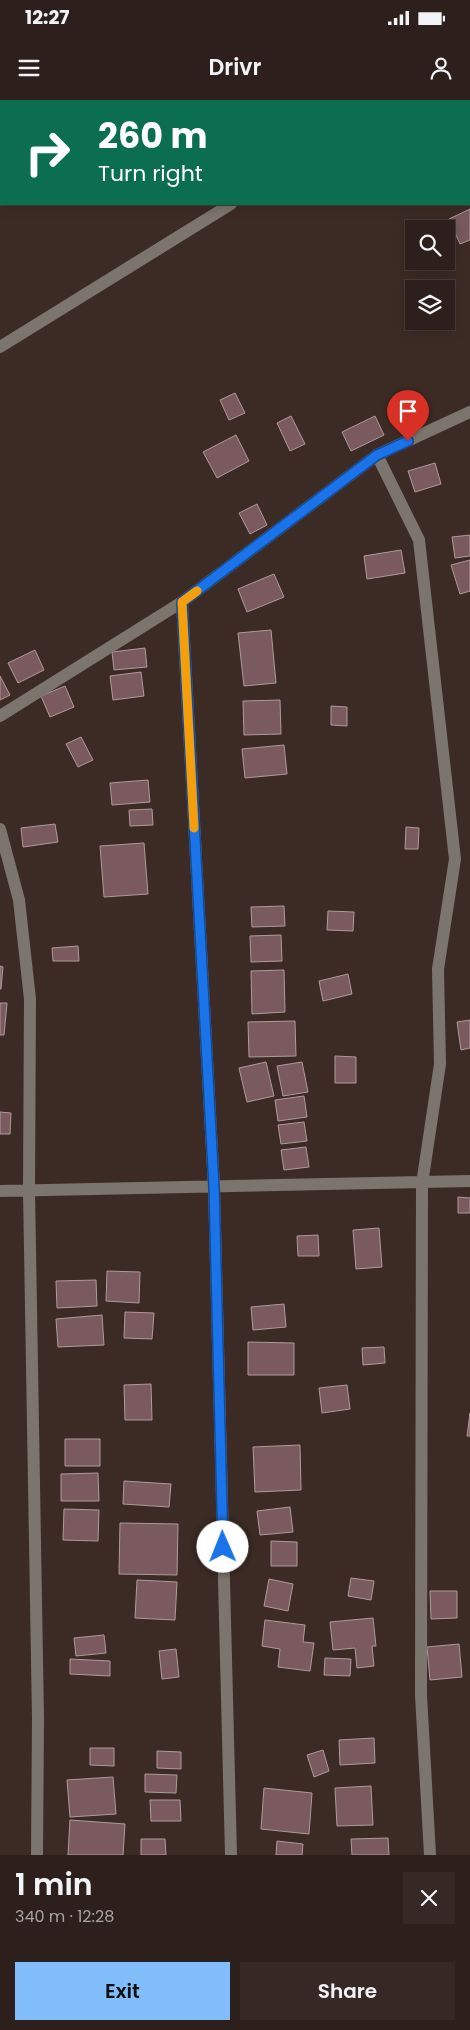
<!DOCTYPE html>
<meta charset="utf-8">
<style>
:root{--surface:#2d201c;--page:#352825;--text:#f1f3f6;--muted:#a7a3a3;--line:#483e3b;--accent:#80bdfa}
body{margin:0;font-family:Poppins,sans-serif;background:var(--page);color:var(--text);height:100vh;display:flex;flex-direction:column;font-size:19px;white-space:nowrap}
*{box-sizing:border-box;margin:0}
p{font-size:16px;color:var(--muted)}
.icon{flex:none;width:28px;height:28px;fill:none;stroke:currentColor;stroke-width:2;stroke-linecap:round;stroke-linejoin:round}
.map{position:relative;height:1755px;overflow:hidden}
.drawer{display:flex;flex-direction:column;background:var(--surface);flex:1}
.drawer>*{flex:none}
.top-card{position:absolute;left:0px;top:0px;width:470px;height:105px;box-shadow:0 2px 12px #0003,0 0 0 1px var(--line);background:#0b6e4f;color:#fff;overflow:hidden}
.fabs{position:absolute;left:405px;top:120px;display:grid;gap:10px}
.fabs a{display:grid;place-items:center;width:50px;height:50px;border-radius:0px;background:var(--surface);box-shadow:0 2px 12px #0003,0 0 0 1px var(--line);font-size:25px}
.pin{position:absolute;display:grid;place-items:center;width:42px;height:42px;color:#fff;margin:-51px -21px;border-radius:50% 50% 50% 0;rotate:-45deg;box-shadow:0 0 5px #0007}
.pin .icon{rotate:45deg}
.me{position:absolute;width:55px;margin:-28px;rotate:359deg;stroke-linejoin:round;filter:drop-shadow(0 0 4px #0008)}
.turn{display:flex;align-items:center;gap:18px;height:105px;padding:0 15px;font-size:22px}
.turn .icon{width:65px;height:65px;stroke-width:2.5}
.turn b{display:block;font-size:35px;line-height:42px}
.round{display:grid;place-items:center;flex:none;width:52px;height:52px;border-radius:0px;background:var(--page)}
.head{display:flex;align-items:center;justify-content:space-between;height:85px;padding:0 15px}
h1{font-size:30px;font-weight:600;line-height:38px}
.primary-button{display:flex;gap:10px;margin-top:auto;padding:10px 15px}
.primary-button a{flex:1;height:58px;border-radius:0px;background:var(--accent);color:#111;font-size:20px;font-weight:600;line-height:58px;text-align:center}
.primary-button a+a{background:var(--page);color:var(--text)}
.status{display:flex;justify-content:space-between;align-items:center;height:35px;padding:0 25px;background:var(--surface);direction:ltr}
.status svg{height:14px;fill:currentColor}
header{display:flex;justify-content:space-between;align-items:center;height:65px;padding:0 15px;background:var(--surface);font-size:22px;font-weight:600}
.map>svg:first-child{display:block}
</style>
<div class="status"><b>12:27</b><svg viewBox="0 0 49 12"><path d="M0 12V9h3v3zM5 12V6h3v6zM10 12V3h3v9zM15 12V0h3v12zM26 1h20v11H26zM47 4h2v5h-2z"/></svg></div>
<header><svg class="icon" aria-label="menu" viewBox="0 0 24 24"><path d="M4 6h16M4 12h16M4 18h16"/></svg>Drivr<svg class="icon" aria-label="person" viewBox="0 0 24 24"><circle cx="12" cy="8" r="4"/><path d="M4 21q1-7 8-7t8 7"/></svg></header>
<div class="map">
<svg width="470" height="1755" viewBox="0 0 470 1755">
<rect width="100%" height="100%" fill="#3c2b25"/>
<path fill="#7a5a5f" stroke="#b0999c" d="M470,109V140L460,144L449,119Z
M235,293L245,313L229,320L220,300Z
M291,316L305,344L290,351L277,323Z
M375,316L384,335L351,351L342,332Z
M236,335L249,361L217,378L203,352Z
M435,363L441,384L415,392L408,371Z
M257,404L267,425L250,434L239,413Z
M470,435V456L455,458L452,437Z
M401,450L405,473L367,479L364,456Z
M470,460V491L460,494L451,465Z
M274,474L284,497L247,512L238,489Z
M271,530L276,583L244,586L238,533Z
M145,548L147,567L114,570L112,552Z
M35,550L44,570L18,583L8,563Z
M141,572L144,596L113,600L110,576Z
M0,576L10,595L0,600Z
M65,586L74,607L50,617L41,596Z
M280,600L281,634L244,635L243,601Z
M331,606L347,607V626L331,625Z
M81,637L93,660L78,667L66,644Z
M284,645L287,674L245,678L242,649Z
M148,680L150,702L112,705L110,683Z
M152,709L153,725L130,726L129,710Z
M55,724L58,742L23,747L21,728Z
M406,727L419,728L418,749H405Z
M144,743L148,794L104,797L100,746Z
M284,806L285,826L252,827L251,807Z
M328,811L354,812L353,831L327,830Z
M281,835L282,861L251,862L250,836Z
M78,846L79,861H53L52,848Z
M0,866L3,867L1,889H0Z
M284,870L285,912L252,914L251,871Z
M348,874L352,894L323,901L319,881Z
M0,903H7L4,935H0Z
M470,920V948L461,950L457,922Z
M295,921L296,956L249,957L248,922Z
M335,956L356,957V983H335Z
M266,962L274,996L247,1002L239,968Z
M302,962L308,992L283,996L277,966Z
M304,996L307,1017L278,1021L275,1000Z
M0,1012L11,1013L10,1034H0Z
M304,1022L307,1041L281,1044L278,1025Z
M306,1047L309,1067L284,1070L281,1050Z
M458,1097L470,1098V1113H458Z
M379,1128L382,1167L356,1169L353,1130Z
M318,1135L319,1156H298L297,1136Z
M107,1171L140,1172L139,1203L106,1201Z
M96,1180L97,1206L57,1208L56,1181Z
M284,1204L286,1227L253,1230L251,1207Z
M125,1212L154,1213L152,1239L124,1238Z
M102,1215L104,1245L58,1247L56,1219Z
M248,1242L294,1243V1275H248Z
M384,1247L385,1263L363,1265L362,1248Z
M151,1284L152,1320H125L124,1285Z
M347,1285L350,1309L322,1313L319,1288Z
M470,1313V1336H467Z
M65,1339H100V1366H65Z
M300,1345L301,1390L255,1392L253,1347Z
M98,1373L99,1401H61V1374Z
M124,1381L171,1384L169,1407L123,1404Z
M290,1407L293,1432L260,1435L257,1411Z
M64,1409L99,1410L98,1441L63,1440Z
M120,1423L178,1424L177,1475L119,1474Z
M271,1441L297,1442V1466H271Z
M351,1478L374,1481L371,1500L348,1496Z
M269,1479L293,1484L288,1511L264,1506Z
M137,1480L177,1482L175,1520L135,1518Z
M430,1491H457V1518L431,1519Z
M373,1518L376,1546H372L374,1566L357,1568L355,1548L333,1550L330,1522Z
M265,1520L305,1525L303,1542L314,1543L310,1571L278,1567L280,1549L262,1546Z
M104,1535L106,1553L76,1556L74,1538Z
M459,1544L462,1577L430,1580L427,1547Z
M176,1549L179,1577L162,1579L159,1551Z
M325,1558L351,1559L350,1576L324,1575Z
M70,1559L110,1561V1576L70,1574Z
M374,1638L375,1663L340,1665L339,1640Z
M90,1648H114V1666L90,1665Z
M323,1650L329,1671L314,1677L307,1655Z
M157,1651L181,1652V1669L157,1668Z
M145,1674L177,1675L176,1693L145,1692Z
M113,1677L116,1714L70,1717L67,1680Z
M371,1686L373,1725L337,1726L335,1688Z
M264,1688L312,1693L309,1734L261,1729Z
M150,1700H180L181,1721H151Z
M70,1720L125,1724L123,1755H68Z
M388,1738L389,1755H352L351,1739Z
M141,1739H165L166,1755H141Z
M277,1741L303,1744L302,1755H276Z"/>
<g fill="none" stroke-linecap="round" stroke-linejoin="round">
<path stroke="#7b756e" stroke-width="12" d="M387,1L389,0
M0,247L231,104
M377,355L419,440L455,759L438,869L440,964L422,1084L421,1595L430,1755
M182,502L214,1087L231,1755
M0,616L182,502L377,355L470,312
M0,729L19,800L30,899L29,1090L38,1618L37,1755
M0,1091L470,1081"/>
</g>
<g fill="none" stroke-linecap="round" stroke-linejoin="round">
<defs>
<path id="route" d="M223,1447L214,1087L182,502L377,355L408,341"/>
</defs>
<use href="#route" stroke="#114b97" stroke-width="12"/>
<use href="#route" stroke="#1a73e8" stroke-width="9"/>
<path stroke="#f59e0b" stroke-width="9" d="M194,728L182,502L197,491"/>
</g>
</svg>
<div class="fabs">
<a><svg class="icon" aria-label="search" viewBox="0 0 24 24"><circle cx="10" cy="10" r="6"/><path d="M15 15l6 6"/></svg></a>
<a><svg class="icon" aria-label="layers" viewBox="0 0 24 24"><path d="M12 4l9 5-9 5-9-5zM3 14l9 5 9-5"/></svg></a>
</div>
<div class="pin" style="left:408px;top:341px;background:#d93025"><svg class="icon" aria-label="arrive" viewBox="0 0 24 24"><path d="M6 21V4h12l-3 4 3 4H6"/></svg></div>
<svg class="me" style="left:223px;top:1447px" viewBox="-20 -20 40 40"><circle r="19" fill="#fff"/><path d="M0-13L10 11 0 6-10 11z" fill="#1a73e8"/></svg>
<div class="top-card">
<div class="turn"><svg class="icon" aria-label="right" viewBox="0 0 24 24"><path d="M7 20v-9h11M14 6l5 5-5 5"/></svg><div><b>260 m</b>Turn right</div></div>
</div>
</div>
<section class="drawer">
<div class="head"><div><h1>1 min</h1><p>340 m · 12:28</p></div><a class="round"><svg class="icon" aria-label="close" viewBox="0 0 24 24"><path d="M6 6l12 12M18 6L6 18"/></svg></a></div>
<div class="primary-button"><a>Exit</a><a>Share</a></div>
</section>
